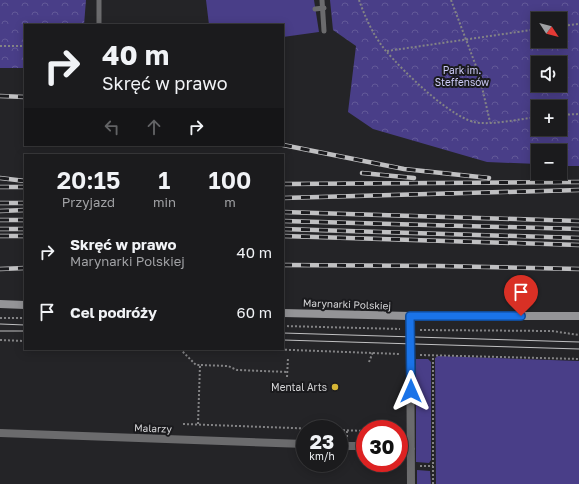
<!DOCTYPE html>
<html lang="pl">
<meta charset="utf-8">
<style>
:root{--surface:#1b1b1d;--page:#242426;--text:#f1f3f6;--muted:#a0a1a4;--line:#39393b}
body{margin:0;font-family:"Golos Text",sans-serif;background:var(--page);color:var(--text);height:100vh;display:flex;flex-direction:column;font-size:15px;white-space:nowrap}
*{box-sizing:border-box;margin:0}
p{font-size:13px;color:var(--muted)}
.icon{flex:none;width:22px;height:22px;fill:none;stroke:currentColor;stroke-width:2;stroke-linecap:round;stroke-linejoin:round}
.map{position:relative;flex:1;overflow:hidden}
.side{position:absolute;left:24px;top:154px;width:260px;height:196px;display:flex;flex-direction:column;background:var(--surface);border-radius:0px;box-shadow:0 2px 10px #0003,0 0 0 1px var(--line)}
.side>*{flex:none}
.banner{position:absolute;left:24px;top:24px;width:260px;height:122px;border-radius:0px;box-shadow:0 2px 10px #0003,0 0 0 1px var(--line);background:#1b1b1d;color:var(--text);overflow:hidden}
.needle{width:26px;rotate:126deg}
.tools{position:absolute;left:531px;top:12px;display:grid;gap:8px}
.tools a{display:grid;place-items:center;width:36px;height:36px;border-radius:0px;background:var(--surface);box-shadow:0 2px 10px #0003,0 0 0 1px var(--line);font-size:20px}
.speed{position:absolute;left:296px;top:420px;display:flex;gap:8px;font-size:20px;font-weight:700;text-align:center}
.speed>*{display:grid;place-content:center;width:52px;height:52px;border-radius:50%;background:var(--surface);box-shadow:0 2px 10px #0003,0 0 0 1px var(--line);line-height:1}
.speed small{font-size:10px;font-weight:400}
.speed .limit{border:6px solid #d22;background:#fff;color:#111}
.pin{position:absolute;display:grid;place-items:center;width:34px;height:34px;color:#fff;margin:-41px -17px;border-radius:50% 50% 50% 0;rotate:-45deg;box-shadow:0 0 4px #0007}
.pin .icon{rotate:45deg}
.me{position:absolute;width:44px;margin:-22px;rotate:0deg;stroke-linejoin:round;filter:drop-shadow(0 0 3px #0008)}
.turn{display:flex;align-items:center;gap:14px;height:84px;padding:0 12px;font-size:18px}
.turn .icon{width:52px;height:52px;stroke-width:2.5}
.turn b{display:block;font-size:28px;line-height:34px}
.lanes{display:flex;align-items:center;height:38px;padding:0 12px;background:#0003;justify-content:center;gap:20px;direction:ltr}
.lanes .off{opacity:.35}
.eta{display:flex;justify-content:space-evenly;align-items:center;height:68px;text-align:center}
.eta b{font-size:24px;font-weight:600;line-height:28px}
ul{padding:0;list-style:none}
li{display:flex;align-items:center;gap:12px;height:60px;padding:0 12px}
li div{flex:1}
li b{display:block;font-size:15px}
li em{font-style:normal}
.map>svg:first-child{display:block}
</style>
<div class="map">
<svg width="579" height="484" viewBox="0 0 579 484">
<defs>
<pattern id="park-crowns" width="20" height="18" patternUnits="userSpaceOnUse"><rect width="20" height="18" fill="#493e88"/><path d="M2 6a3 3 0 1 1 6 0M12 15a3 3 0 1 1 6 0" fill="none" stroke="#625998"/></pattern>
</defs>
<rect width="100%" height="100%" fill="#242427"/>
<path fill="#493e88" d="M206,0H314L319,32L283,37V25H209Z
M438,356L579,361V484H436L435,358Z
M416,359H428L431,362V460L429,463L416,462Z
M417,470L430,471L431,484H417Z"/>
<path fill="url(#park-crowns)" fill-rule="evenodd" d="M0,0H86L84,25H25V68H0Z
M330,0H579V166H560V151H538V164L487,162L373,129L348,112L356,46L333,30ZM538,19H560V41H538ZM538,63H560V85H538ZM538,107H560V129H538Z"/>
<g fill="none" stroke-linecap="round" stroke-linejoin="round">
<path stroke="#838385" stroke-width="2" stroke-dasharray="2 2" stroke-linecap="butt" d="M359,0C365,17 374,37 386,51C403,71 454,122 480,123C499,124 519,119 538,117
M451,0L479,74L490,122
M560,26L579,24
M0,46H25
M387,51L538,29
M560,115L579,114
M0,318H25
M283,326L400,329
M420,330L552,331L579,335
M0,340L25,341
M180,349L196,365H200
M265,349L400,354
M420,355L579,359
M369,362L373,352
M287,377L288,358
M183,424L320,429
M198,424L200,365L228,366L237,370L288,372
M339,430L365,431
M347,437V430
M420,466H433
M433,484V355"/>
<path stroke="#6b6b6d" stroke-width="5" d="M99,0V25
M322,0L324,31
M315,9L324,8"/>
<path stroke="#6b6b6d" stroke-width="8" d="M410,316L411,484
M0,433L305,444
M339,446H365
M399,448L411,449"/>
<path stroke="#949497" stroke-width="8" d="M0,304L25,305
M283,313L410,316H579"/>
<path stroke="#c0c0c2" stroke-width="1" d="M0,324L25,325
M0,331H25
M283,333L579,342
M283,340L579,349"/>
<defs>
<path id="rail" d="M0,96L25,97
M283,145L404,169L489,178
M362,173L414,178
M0,178L25,181
M283,184L579,182
M0,187H25
M283,198L579,190
M0,203H25
M0,211L25,210
M283,212L579,221
M0,220H25
M283,221L579,229
M0,229H25
M283,229L579,238
M0,236H25
M283,236L579,245
M283,265L440,266L579,269
M0,269L25,268"/>
</defs>
<use href="#rail" stroke="#c0c0c2" stroke-width="4.5"/>
<use href="#rail" stroke="#1a1a1d" stroke-width="3" stroke-dasharray="9" stroke-linecap="butt"/>
</g>
<g fill="none" stroke-linecap="round" stroke-linejoin="round">
<defs>
<path id="route" d="M411,391L410,316H521"/>
</defs>
<use href="#route" stroke="#114b97" stroke-width="10"/>
<use href="#route" stroke="#1a73e8" stroke-width="7"/>
</g>
<circle fill="#d5b535" stroke="#1a1a1d" stroke-width="1.5" cx="335" cy="387" r="4"/>
<g text-anchor="middle" stroke-width="4" stroke-linejoin="round" paint-order="stroke">
<g font-size="10" fill="#cdcbf7" stroke="#1a1a1d">
<text x="462" y="74">Park im.<tspan x="462" dy="12">Steffensów</tspan></text>
</g>
<g font-size="10" fill="#d5d5d7" stroke="#1a1a1d">
<text transform="translate(347 304) rotate(2)" y="4">Marynarki Polskiej</text>
<text transform="translate(153 428) rotate(2)" y="4">Malarzy</text>
</g>
<g font-size="10" fill="#d5d5d7" stroke="#1a1a1d" text-anchor="end">
<text x="327" y="391">Mental Arts</text>
</g>
</g>
</svg>
<div class="tools">
<a><svg class="needle" viewBox="-14 -14 28 28"><path d="M0-13l5 13h-10z" fill="#e53935"/><path d="M0 13l5-13h-10z" fill="#a0a1a4"/></svg></a>
<a><svg class="icon" aria-label="sound" viewBox="0 0 24 24"><path d="M4 9h4l5-4v14l-5-4H4zM17 9q2 3 0 6"/></svg></a>
<a>+</a>
<a>−</a>
</div>
<div class="speed"><div>23<small>km/h</small></div><div class="limit">30</div></div>
<div class="pin" style="left:521px;top:316px;background:#d93025"><svg class="icon" aria-label="arrive" viewBox="0 0 24 24"><path d="M6 21V4h12l-3 4 3 4H6"/></svg></div>
<svg class="me" style="left:411px;top:391px" viewBox="-20 -20 40 40"><path d="M0-17L14 15 0 8-14 15z" fill="#1a73e8" stroke="#fff" stroke-width="4"/></svg>
<div class="banner">
<div class="turn"><svg class="icon" aria-label="right" viewBox="0 0 24 24"><path d="M7 20v-9h11M14 6l5 5-5 5"/></svg><div><b>40 m</b>Skręć w prawo</div></div>
<div class="lanes"><svg class="icon off" aria-label="left" viewBox="0 0 24 24"><path d="M17 20v-9H6M10 6l-5 5 5 5"/></svg><svg class="icon off" aria-label="ahead" viewBox="0 0 24 24"><path d="M12 20V5M6 11l6-6 6 6"/></svg><svg class="icon" aria-label="right" viewBox="0 0 24 24"><path d="M7 20v-9h11M14 6l5 5-5 5"/></svg></div>
</div>
<section class="side">
<div class="eta">
<div><b>20:15</b><p>Przyjazd</p></div>
<div><b>1</b><p>min</p></div>
<div><b>100</b><p>m</p></div>
</div>
<ul>
<li><svg class="icon" aria-label="right" viewBox="0 0 24 24"><path d="M7 20v-9h11M14 6l5 5-5 5"/></svg><div><b>Skręć w prawo</b><p>Marynarki Polskiej</p></div><em>40 m</em></li>
<li><svg class="icon" aria-label="arrive" viewBox="0 0 24 24"><path d="M6 21V4h12l-3 4 3 4H6"/></svg><div><b>Cel podróży</b></div><em>60 m</em></li>
</ul>
</section>
</div>
